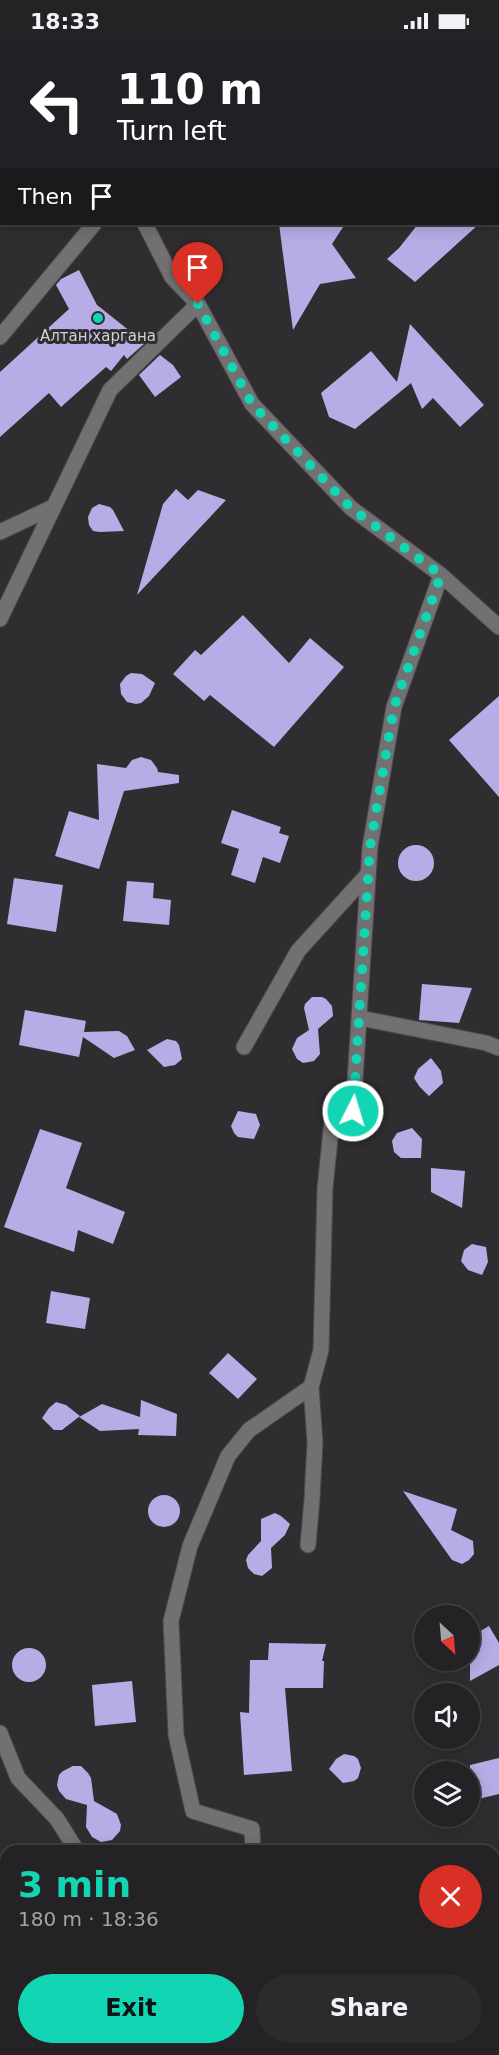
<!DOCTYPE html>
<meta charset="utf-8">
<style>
:root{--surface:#242225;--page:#2c2a2d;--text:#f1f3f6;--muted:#a3a4a7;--line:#413f42;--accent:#12d5b4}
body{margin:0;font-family:"DejaVu Sans",sans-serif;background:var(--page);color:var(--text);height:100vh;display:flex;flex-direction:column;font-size:22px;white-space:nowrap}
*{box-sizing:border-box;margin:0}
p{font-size:20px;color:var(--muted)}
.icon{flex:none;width:33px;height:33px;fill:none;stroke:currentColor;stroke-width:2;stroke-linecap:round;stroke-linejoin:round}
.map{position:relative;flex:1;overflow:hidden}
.sheet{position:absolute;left:0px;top:1803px;width:500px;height:210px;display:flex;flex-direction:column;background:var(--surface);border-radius:18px 18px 0 0;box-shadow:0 3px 15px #0003,0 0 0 2px var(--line)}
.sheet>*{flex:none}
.hud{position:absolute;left:0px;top:0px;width:500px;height:183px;box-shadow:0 3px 15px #0003,0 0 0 2px var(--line);background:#202124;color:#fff;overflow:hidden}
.needle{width:39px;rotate:154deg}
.buttons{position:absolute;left:414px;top:1563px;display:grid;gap:12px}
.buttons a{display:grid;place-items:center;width:66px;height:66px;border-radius:50%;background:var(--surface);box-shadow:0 3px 15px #0003,0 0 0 2px var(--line);font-size:30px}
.pin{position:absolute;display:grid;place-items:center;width:51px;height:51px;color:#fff;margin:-62px -26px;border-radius:50% 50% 50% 0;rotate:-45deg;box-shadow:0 0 6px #0007}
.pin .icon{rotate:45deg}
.me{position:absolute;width:66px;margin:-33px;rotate:5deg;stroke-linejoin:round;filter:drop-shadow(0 0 4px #0008)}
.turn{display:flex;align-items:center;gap:21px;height:126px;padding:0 18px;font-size:27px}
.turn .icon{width:78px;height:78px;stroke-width:2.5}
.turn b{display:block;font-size:42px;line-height:51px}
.then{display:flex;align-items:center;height:57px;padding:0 18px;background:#0003;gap:12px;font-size:22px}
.round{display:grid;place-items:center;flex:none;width:63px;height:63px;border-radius:32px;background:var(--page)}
.head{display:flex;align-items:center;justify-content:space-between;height:102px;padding:0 18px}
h1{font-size:36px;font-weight:600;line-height:45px;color:var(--accent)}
.cta{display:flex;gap:12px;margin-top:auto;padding:12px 18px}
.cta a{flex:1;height:69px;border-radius:36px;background:var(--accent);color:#111;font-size:24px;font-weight:600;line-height:69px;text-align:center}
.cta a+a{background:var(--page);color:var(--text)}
.status{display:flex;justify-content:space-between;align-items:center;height:42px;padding:0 30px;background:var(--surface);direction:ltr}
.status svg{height:16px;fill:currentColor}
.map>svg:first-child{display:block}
</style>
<div class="status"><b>18:33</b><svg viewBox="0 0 49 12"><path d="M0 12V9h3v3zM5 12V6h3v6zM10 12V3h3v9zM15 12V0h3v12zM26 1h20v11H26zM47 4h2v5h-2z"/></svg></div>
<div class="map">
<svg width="499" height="2013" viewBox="0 0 499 2013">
<rect width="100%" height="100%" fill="#302d31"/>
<path fill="#b6ade6" d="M279,182H345L332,202L356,236L320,242L293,288Z
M418,182H479L415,240L387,217L399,206Z
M79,228L97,263L145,301L127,317L124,313L111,329L106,325L61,365L49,351L0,395V330L69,267L56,243L61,237Z
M410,282L484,363L460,385L433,356L422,367L411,341L355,387L329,375L321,351L371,309L397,340Z
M160,313L173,323L181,335L155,355L139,333Z
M176,447L188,458L198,448L226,458L137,553L163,462Z
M99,462L110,465L113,468L124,489L100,490L93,489L89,483L88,475L92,466Z
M243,573L289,621L310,596L344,625L274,705L210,653L204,659L173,632L195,608L201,613Z
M131,631L142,632L155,641L149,654L141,661L136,662L127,660L121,652L120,642L126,634Z
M499,654V755L449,698Z
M141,715L151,718L157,726L158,730L179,733V741L124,749L99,827L55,814L69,769L99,778L97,722L126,726L132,718Z
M232,768L281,785L279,791L289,794L280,821L263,815L255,841L231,833L239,807L221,801Z
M398 821a18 18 0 1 1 36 0a18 18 0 1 1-36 0Z
M14,836L63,843L56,890L7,882Z
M127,839L154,841L153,856L171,858L169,883L123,879Z
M422,942L472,946L459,981L419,978Z
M312,955H322L326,957L332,964L333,974L318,987L320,1012L314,1019L303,1021L297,1017L292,1007L297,996L309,988L304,966L305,962Z
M25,968L86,979L84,990L119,989L127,994L135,1008L114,1016L83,995L79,1015L19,1003Z
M167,997L176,999L179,1003L182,1017L175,1023L164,1025L147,1008Z
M431,1016L441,1029L443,1041L429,1054L419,1044L414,1036L418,1027Z
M238,1069L256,1072L260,1083L254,1097L238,1095L234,1091L231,1084Z
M412,1086L422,1097L421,1116H401L394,1110L392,1099L397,1091Z
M40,1087L82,1101L66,1146L125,1170L113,1202L78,1188L74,1210L4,1185Z
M431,1126L465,1129L462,1166L431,1150Z
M472,1202L486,1205L488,1220L482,1233L468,1228L461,1219L464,1208Z
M51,1249L90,1256L85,1287L46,1281Z
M228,1311L257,1337L238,1357L209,1331Z
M141,1358L177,1372L176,1394L138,1393L139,1387L100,1389L79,1375L102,1362L140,1375Z
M56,1360L66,1363L80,1374L62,1388H54L42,1376L49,1366Z
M403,1449L457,1467L451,1488L473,1499L474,1512L469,1518L462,1522L452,1518Z
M148 1469a16 16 0 1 1 32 0a16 16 0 1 1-32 0Z
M275,1471L281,1474L290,1482L285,1493L271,1506L272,1526L262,1534L254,1532L248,1526L246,1518L248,1513L261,1499V1477Z
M489,1584L499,1601V1623L470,1639V1595Z
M269,1601L326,1602L322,1619H324L323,1646H285L292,1729L244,1733L240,1670L249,1671L250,1618H268Z
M12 1623a17 17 0 1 1 34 0a17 17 0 1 1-34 0Z
M132,1639L136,1680L95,1684L92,1643Z
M344,1712L354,1714L358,1717L361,1726L358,1736L354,1739L343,1741L329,1727L336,1717Z
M499,1716V1752L470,1759V1723Z
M73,1724H81L88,1731L91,1736L94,1759L117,1772L121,1783L120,1789L112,1798L101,1800L92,1795L86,1785L87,1763L66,1757L59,1749L57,1743L59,1733L63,1729Z"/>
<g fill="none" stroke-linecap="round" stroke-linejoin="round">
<defs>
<path id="minor" d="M71,0L72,2
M342,0L344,2
M498,93L499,94
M145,182L172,235L198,262L252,362L351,466L441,533L499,585
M0,295L94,182
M0,490L53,465
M0,577L110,348L198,262
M360,976L486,1001L499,1006
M244,1005L298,909L368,832
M308,1503L312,1457L315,1400L311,1345L321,1308L325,1146L332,1078L353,1069L370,805L394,665L441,533
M0,1691L18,1736L57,1777L77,1809
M253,1809L252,1787L193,1769L176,1693L171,1579L190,1504L228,1414L249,1388L311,1345
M278,2013L279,2007"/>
</defs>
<use href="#minor" stroke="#4d4a4e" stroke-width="17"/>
<use href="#minor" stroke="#727071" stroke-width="15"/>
</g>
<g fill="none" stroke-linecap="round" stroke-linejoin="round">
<path stroke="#12d5b4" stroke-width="10" stroke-dasharray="0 18" d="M198,262L252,362L351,466L441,533L394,665L370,805L353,1069"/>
</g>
<circle fill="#12d5b4" stroke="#302d31" stroke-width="2" cx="98" cy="276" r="6"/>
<g text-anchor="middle" stroke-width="6" stroke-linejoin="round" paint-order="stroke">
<g font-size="15" fill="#d2d0d3" stroke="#302d31">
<text x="98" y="299">Алтан харгана</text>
</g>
</g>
</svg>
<div class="buttons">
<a><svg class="needle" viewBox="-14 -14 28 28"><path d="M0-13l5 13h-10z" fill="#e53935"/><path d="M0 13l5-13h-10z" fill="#a3a4a7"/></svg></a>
<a><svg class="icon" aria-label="sound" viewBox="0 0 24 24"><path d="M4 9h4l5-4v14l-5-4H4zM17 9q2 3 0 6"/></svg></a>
<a><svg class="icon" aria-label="layers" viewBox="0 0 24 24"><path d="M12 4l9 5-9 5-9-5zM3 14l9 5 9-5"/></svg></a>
</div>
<div class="pin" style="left:198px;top:262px;background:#d93025"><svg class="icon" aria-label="arrive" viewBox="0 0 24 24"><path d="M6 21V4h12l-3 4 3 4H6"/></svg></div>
<svg class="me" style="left:353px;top:1069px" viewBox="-20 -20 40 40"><circle r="17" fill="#12d5b4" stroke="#fff" stroke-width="3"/><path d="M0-11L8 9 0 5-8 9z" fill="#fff"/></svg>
<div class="hud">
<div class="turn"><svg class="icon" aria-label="left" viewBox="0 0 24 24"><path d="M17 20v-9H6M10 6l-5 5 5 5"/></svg><div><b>110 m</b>Turn left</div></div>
<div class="then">Then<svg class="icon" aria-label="arrive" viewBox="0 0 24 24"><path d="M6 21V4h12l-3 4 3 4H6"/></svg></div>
</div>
<section class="sheet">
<div class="head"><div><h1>3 min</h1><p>180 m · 18:36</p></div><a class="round" style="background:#d93025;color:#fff"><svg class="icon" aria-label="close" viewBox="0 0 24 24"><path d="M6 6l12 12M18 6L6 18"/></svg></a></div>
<div class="cta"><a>Exit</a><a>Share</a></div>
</section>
</div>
